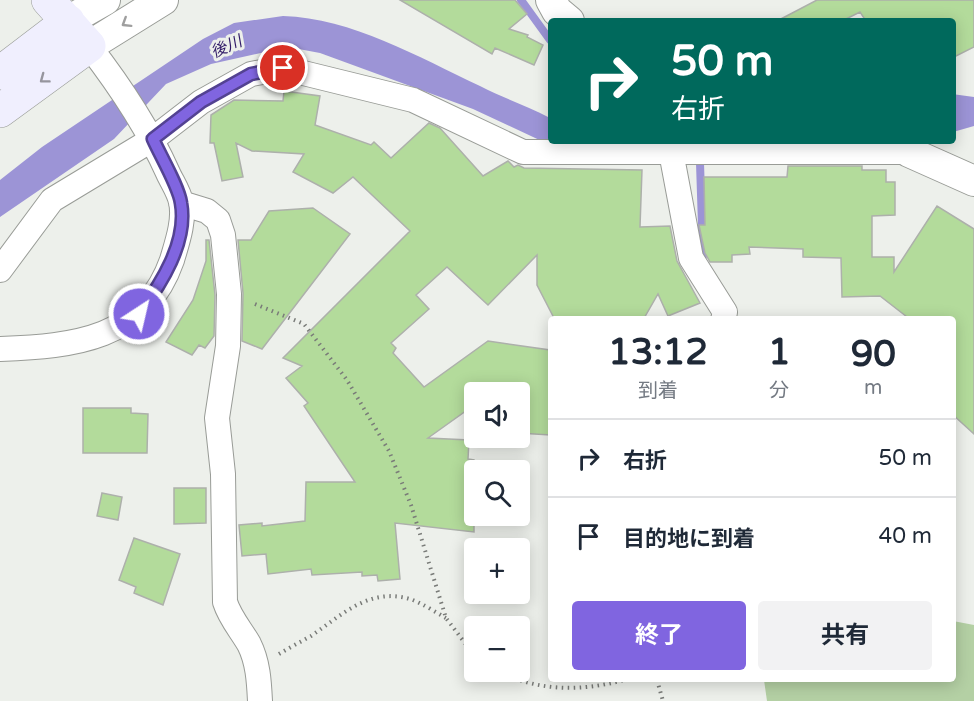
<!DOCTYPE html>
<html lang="ja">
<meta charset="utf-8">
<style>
:root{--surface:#fff;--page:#f2f2f3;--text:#1f2937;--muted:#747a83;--line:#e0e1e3;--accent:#8065e0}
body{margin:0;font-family:"Varela Round","Noto Sans JP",sans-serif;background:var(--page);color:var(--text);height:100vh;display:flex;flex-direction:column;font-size:22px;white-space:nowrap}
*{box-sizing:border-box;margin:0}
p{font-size:20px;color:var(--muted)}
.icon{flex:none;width:33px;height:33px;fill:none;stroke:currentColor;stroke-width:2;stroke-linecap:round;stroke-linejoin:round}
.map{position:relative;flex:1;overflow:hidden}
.details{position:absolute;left:548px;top:316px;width:408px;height:366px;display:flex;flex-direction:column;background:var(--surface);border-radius:6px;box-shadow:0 3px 15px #0003}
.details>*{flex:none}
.hud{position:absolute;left:548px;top:18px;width:408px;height:126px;border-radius:6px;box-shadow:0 3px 15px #0003;background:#00695c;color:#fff;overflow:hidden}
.tools{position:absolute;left:464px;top:382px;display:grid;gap:12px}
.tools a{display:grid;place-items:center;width:66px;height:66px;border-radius:6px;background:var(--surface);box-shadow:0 3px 15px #0003;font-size:30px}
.pin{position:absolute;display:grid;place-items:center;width:51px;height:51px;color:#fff;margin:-26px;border:3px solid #fff;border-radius:50%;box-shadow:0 2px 6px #0007}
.me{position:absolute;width:66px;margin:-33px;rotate:35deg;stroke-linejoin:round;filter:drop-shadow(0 0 4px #0008)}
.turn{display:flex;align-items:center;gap:21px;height:126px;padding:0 24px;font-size:27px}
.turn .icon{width:78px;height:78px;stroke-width:2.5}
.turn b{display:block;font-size:42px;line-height:51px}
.eta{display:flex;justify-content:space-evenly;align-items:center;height:102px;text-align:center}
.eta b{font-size:36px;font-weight:700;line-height:42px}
.action{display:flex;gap:12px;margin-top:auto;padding:12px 24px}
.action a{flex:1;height:69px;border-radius:6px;background:var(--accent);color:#fff;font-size:24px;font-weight:700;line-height:69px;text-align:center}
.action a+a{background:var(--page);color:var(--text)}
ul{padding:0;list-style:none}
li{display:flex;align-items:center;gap:18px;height:78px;padding:0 24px;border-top:2px solid var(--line)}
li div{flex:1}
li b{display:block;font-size:22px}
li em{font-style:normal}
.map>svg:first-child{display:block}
</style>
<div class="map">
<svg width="974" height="701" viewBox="0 0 974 701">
<rect width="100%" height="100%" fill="#edf0eb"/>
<path fill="#b4d0a4" d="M953,621L974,625V701H767L764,680H952Z"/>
<path fill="#9c94d6" d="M283,16C352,18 418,57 480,86C503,98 527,106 550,118V141L548,144L473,109L320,53L288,47L211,64L166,84L114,139L0,217V180L42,147L203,39L234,23Z
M952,94L974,97V126L953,132Z"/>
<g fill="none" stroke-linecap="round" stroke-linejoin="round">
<path stroke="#9c94d6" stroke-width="8" d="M521,0L550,40
M700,163L703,256"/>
</g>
<path fill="#b3db9b" stroke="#adb0ab" stroke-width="1.5" d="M400,0H515L527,14L509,29L528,35L527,37L543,45L534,65L495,48L492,54Z
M817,0H974V47L952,58V21H866L860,12L842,21H777Z
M284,91L320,96L315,125L371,145L374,142L391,158L429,123L440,128L483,176L508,161L514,167L518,165L524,168L642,170L640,227L670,226L677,261L700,303L668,316L658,294L643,320H555L537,285V255L488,305L447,267L416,295L429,309L391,343L396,348L393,353L424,387L488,341L550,350V435L519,433V393H474V405L428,438L469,440L468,459L474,460V532L395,523L400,579L378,581L377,575L362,576V572L312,575L311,569L268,574L266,554L242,556L239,525L262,523V526L305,521L306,482H355L304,406L308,403L286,378L302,366L283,358L410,231L353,177L333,193L293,172L304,154L252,151L236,143L243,177L222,181L214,143H210L211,115L234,100L283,101Z
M788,166H862V170H886V182H895V215L872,216V257H894V272L937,206L974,229V434L952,414V320H911L880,296L842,297L841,258L803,257V249L749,247L750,254L732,255V262H710L705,253L699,225H705L704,177H787Z
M313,208L350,234L262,349L242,341L243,293L238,240H251L269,211Z
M206,240H209L215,295L214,336L205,348L199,345L192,355L166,342L193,300L206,261Z
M83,408H131V413L148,414L147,453H83Z
M174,488H206V523L174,524Z
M102,493L122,497L118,520L97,516Z
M134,538L180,554L163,605L134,593L136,587L119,580Z"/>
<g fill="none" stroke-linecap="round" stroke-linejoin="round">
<defs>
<path id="minor" d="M671,152L691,258L725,312L723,320
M181,203L207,211L218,220L223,235L229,294L228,346L217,418L223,474L225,602C230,618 241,630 249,644C258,662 259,681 260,701
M0,270L52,200L153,139L201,102L251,74L283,68L413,100L523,152H909
M0,349C74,346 144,340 172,260C177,243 185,220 181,202C179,192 172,182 168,173C147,126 120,86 89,46"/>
<path id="tertiary" d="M551,0L557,11L569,21
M68,21L105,0
M89,46L163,0
M893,141L909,152L974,181"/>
<path id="secondary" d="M0,73L68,21
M0,111L89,46L48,0"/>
</defs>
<use href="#minor" stroke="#999c97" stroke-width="26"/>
<use href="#tertiary" stroke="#999c97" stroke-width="32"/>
<use href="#secondary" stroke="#999c97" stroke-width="34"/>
<path stroke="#797b78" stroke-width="4" stroke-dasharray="1.5 4.5" stroke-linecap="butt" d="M255,304L304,324L347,380L389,451L411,505L446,618L474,655
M279,654C289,648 300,642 311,636C342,615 369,587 410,599C422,603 435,612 446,618
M498,672C541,691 579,692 624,680
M657,680L663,701"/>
<use href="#minor" stroke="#fff" stroke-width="24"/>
<use href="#tertiary" stroke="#fff" stroke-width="30"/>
<use href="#secondary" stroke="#f0effe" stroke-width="33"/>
</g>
<defs><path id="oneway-chevron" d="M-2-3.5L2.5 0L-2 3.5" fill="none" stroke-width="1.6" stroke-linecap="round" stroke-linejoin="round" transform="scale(1.5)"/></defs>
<use stroke="#9f9f9f" href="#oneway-chevron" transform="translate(126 23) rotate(148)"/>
<use stroke="#96959e" href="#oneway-chevron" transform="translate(44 79) rotate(143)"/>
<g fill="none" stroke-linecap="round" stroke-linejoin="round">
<defs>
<path id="route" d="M139,314C161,284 188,242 181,203C179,187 160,155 153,139L201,102L251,74L283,68"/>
</defs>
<use href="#route" stroke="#534292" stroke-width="15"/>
<use href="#route" stroke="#8065e0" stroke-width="10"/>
</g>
<g text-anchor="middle" stroke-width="6" stroke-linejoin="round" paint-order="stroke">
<g font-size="16" font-style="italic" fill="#301a67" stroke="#edf0eb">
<text transform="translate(226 46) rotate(-24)" y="6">後川</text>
</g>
</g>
</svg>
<div class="tools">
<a><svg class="icon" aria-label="sound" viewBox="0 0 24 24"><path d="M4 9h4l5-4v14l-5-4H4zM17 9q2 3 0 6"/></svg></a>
<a><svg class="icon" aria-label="search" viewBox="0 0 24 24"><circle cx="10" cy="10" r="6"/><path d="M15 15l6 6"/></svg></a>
<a>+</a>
<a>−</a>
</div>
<div class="pin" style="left:283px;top:68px;background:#d93025"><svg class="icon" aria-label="arrive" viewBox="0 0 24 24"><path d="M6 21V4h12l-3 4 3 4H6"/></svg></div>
<svg class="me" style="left:139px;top:314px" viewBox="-20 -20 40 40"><circle r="17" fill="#8065e0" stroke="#fff" stroke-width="3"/><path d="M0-11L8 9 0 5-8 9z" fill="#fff"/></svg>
<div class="hud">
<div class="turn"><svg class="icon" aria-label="right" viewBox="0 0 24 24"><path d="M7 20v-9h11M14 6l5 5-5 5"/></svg><div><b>50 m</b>右折</div></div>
</div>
<section class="details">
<div class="eta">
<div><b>13:12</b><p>到着</p></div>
<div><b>1</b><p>分</p></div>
<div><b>90</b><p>m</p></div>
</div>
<ul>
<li><svg class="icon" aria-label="right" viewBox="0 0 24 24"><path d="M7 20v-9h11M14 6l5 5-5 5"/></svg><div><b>右折</b></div><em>50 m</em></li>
<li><svg class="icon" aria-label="arrive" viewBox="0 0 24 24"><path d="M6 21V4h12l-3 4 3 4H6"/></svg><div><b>目的地に到着</b></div><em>40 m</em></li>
</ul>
<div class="action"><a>終了</a><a>共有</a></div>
</section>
</div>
